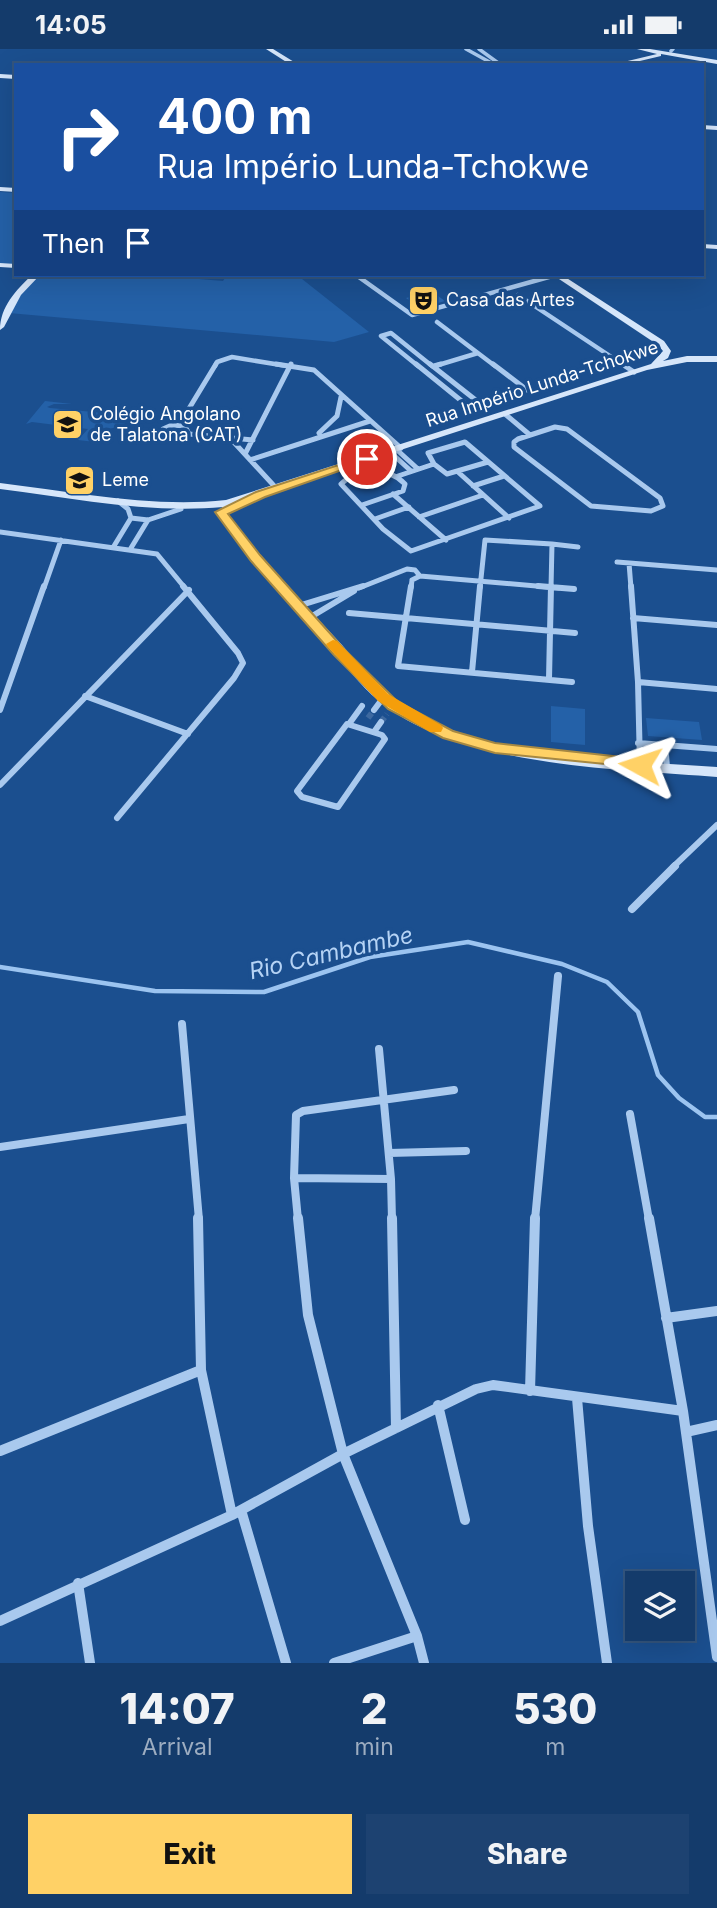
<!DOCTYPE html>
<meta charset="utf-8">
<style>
:root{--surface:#143b6b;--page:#1d4271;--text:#f1f3f6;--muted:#9dadc1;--line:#33557e;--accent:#ffd166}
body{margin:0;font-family:Inter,sans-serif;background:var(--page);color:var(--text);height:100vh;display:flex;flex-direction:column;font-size:26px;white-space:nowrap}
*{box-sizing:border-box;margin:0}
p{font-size:23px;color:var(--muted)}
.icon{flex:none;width:38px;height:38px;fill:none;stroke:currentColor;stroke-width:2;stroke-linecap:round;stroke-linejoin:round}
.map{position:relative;height:1614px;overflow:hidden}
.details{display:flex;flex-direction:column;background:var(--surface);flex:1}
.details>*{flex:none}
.hud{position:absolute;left:14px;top:14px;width:690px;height:214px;border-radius:0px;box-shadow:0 7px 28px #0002,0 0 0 2px var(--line);background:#1a4fa0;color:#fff;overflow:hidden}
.fabs{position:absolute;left:625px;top:1522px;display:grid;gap:14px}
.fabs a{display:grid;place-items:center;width:70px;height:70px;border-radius:0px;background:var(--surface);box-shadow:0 7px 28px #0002,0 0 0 2px var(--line);font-size:35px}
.pin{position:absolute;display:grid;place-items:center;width:60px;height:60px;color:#fff;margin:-30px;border:4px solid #fff;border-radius:50%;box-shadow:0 2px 7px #0007}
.me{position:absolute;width:77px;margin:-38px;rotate:275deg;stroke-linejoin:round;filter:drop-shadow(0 0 5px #0008)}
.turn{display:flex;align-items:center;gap:24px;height:147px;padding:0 28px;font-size:32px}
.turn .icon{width:91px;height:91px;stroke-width:2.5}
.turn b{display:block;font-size:49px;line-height:60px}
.then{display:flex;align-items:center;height:66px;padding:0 28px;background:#0003;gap:14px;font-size:26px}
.eta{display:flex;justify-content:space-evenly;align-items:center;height:119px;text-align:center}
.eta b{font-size:42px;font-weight:800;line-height:49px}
.cta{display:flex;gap:14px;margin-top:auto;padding:14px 28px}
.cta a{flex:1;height:80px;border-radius:0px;background:var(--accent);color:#111;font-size:28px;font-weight:800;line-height:80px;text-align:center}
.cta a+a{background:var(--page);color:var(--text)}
.status{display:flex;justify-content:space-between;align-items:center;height:49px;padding:0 35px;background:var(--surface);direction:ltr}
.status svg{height:19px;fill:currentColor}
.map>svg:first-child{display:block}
</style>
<div class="status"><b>14:05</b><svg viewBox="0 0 49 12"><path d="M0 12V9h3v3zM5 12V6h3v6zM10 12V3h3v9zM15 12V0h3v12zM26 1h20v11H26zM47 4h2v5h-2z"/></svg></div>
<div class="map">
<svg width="717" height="1614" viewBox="0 0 717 1614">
<rect width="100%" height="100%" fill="#1b4f8f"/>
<path fill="#2461a8" d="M0,143L16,144V216L0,214Z
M40,226H151L223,232L227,226H297L369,283L334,293L9,264L22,244Z
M45,352L72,355H54L47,358L50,359L126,366L128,362L111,361H133L123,377L98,382L100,385L95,393L78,391L88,380L32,373L26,375Z
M551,657L585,660V696L551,693Z
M646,669L699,673L702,691L648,687Z"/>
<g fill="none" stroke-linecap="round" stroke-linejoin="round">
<path stroke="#9cc4f0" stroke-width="4.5" d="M0,918L155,942L264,943L370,908L468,893L562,915L607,933L638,963L658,1026L679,1049L705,1068H717"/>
</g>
<path fill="#2a66ad" d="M431,242L445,252L420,259L406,249Z"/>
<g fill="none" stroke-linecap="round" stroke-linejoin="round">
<path stroke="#3d69a0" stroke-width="6" stroke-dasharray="6 3.5" stroke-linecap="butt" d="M368,669L374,661
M381,673L387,665"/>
<path stroke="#a9c9ee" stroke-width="3.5" d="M466,0L495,16
M479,0L501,16
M671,2L673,0"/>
<path stroke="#a9c9ee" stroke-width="4.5" d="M356,226L412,266L556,226
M518,246L625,317
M437,273L495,317
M215,317L217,313L232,308L287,317
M418,317L381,287L391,284L432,317
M435,317L478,304"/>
<path stroke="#a9c9ee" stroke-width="5" d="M276,315L314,321L401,399
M416,315L469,358L482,356L430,315
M493,315L527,341
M622,315L634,323
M434,317L441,315
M505,365L530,386
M172,376L185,377L189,385L178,390L163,387V380Z
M179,376L216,315
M555,378L567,380L660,449L663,457L651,462L591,457L514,398V393L518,390Z
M319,384L337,367L341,348
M189,385L253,391
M230,389L277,440
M397,401L418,420
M390,403L411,422
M245,405L291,315
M250,411L370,372
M458,423L509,469
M398,427L434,415
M473,437L504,427
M393,445L446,491
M362,456L403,442L405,435C387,417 358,418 341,435L383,480L411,502L540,457L465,393L428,404L434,415L447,425L488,413
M419,468L483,446
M131,469L148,471L181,460
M375,470L409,458
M0,483L157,505L185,539
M114,497L131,469L128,460L118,452
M131,499L148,471
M617,513L717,521
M629,514L631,539
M412,531L420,527L559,539
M44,539L61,491
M359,539L407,520L415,521L420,527
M411,539L412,531
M480,539L485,491L552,495
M551,539L552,495L578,498"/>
<path stroke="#a9c9ee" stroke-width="6" d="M411,537L398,617L572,633
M538,537L574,540
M631,537L638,633L640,716
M298,557L363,537
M349,564L575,584
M309,569L354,542
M633,569L717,576
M472,623L480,537
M549,630L551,537
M638,633L717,640
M85,647L188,685
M0,661L44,537
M374,661L383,649
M347,675L382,686L385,690L338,758L302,748L297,742Z
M349,675L362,657
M374,683L381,673
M638,694L717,700
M646,704L647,716
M666,706L667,718
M0,736L189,541
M117,769L234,629L243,614L238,604L183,537
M673,818L717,776"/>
<path stroke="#a9c9ee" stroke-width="8" d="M632,860L675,817
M182,975L199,1171
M379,1000L391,1130L392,1171
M630,1065L649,1171
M0,1098L189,1070
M389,1104L466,1102
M294,1129L391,1130
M298,1171L294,1129L296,1066L303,1062L454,1041
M535,1171L558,927"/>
<path stroke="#a9c9ee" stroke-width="10" d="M198,1169L201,1321L232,1466
M298,1169L308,1266L343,1405L417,1587L424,1614
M392,1169L396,1379
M649,1169L683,1362L717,1608
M666,1269L717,1262
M530,1342L535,1169
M577,1349L588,1477L607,1614
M438,1356L465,1471
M686,1383L717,1376
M0,1402L201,1321
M241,1461L286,1614
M78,1534L90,1614
M0,1572L232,1466L343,1405L476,1340L493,1336L683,1362
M334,1614L417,1587"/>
<path fill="#d6e6fa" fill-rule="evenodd" d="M266,0H273L299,16H291Z
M637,0H650L717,11V15L661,5V7L623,16H611L657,5Z
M0,25L16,26V30L0,29Z
M702,76L717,77V81L702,80Z
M0,138L16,139V143L0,142Z
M702,195L717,196V200L702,199Z
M0,214L16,215V219L0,218Z
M32,226H40L21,246L4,278L0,281C0,258 16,241 32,226Z
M553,226H562L664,292L671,302L668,309L663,312L687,307H717V313H687L647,321L237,454V458L227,464C262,511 302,553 342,596C357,613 371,634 389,647C477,713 612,710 717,718V728C617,720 459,718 379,652C360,637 345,615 329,597C289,553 250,511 216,463L223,458C149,465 73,449 0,440V434C74,443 152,459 226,451L651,315L663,302L658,296Z"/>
</g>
<path fill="#ffd166" stroke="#a68842" stroke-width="2" d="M363,408L373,410L265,448L228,465L260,506L344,600L398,653L453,682L495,694L640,710L645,712L647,716L645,719L495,704L443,689L388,660L334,606L251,512L215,463L256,443Z"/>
<path fill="#f59e0b" d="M333,591L337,592L388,645L441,676L443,679L441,683H430L378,652L328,598L326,595Z"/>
<defs>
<symbol id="theatre-square" viewBox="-11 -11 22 22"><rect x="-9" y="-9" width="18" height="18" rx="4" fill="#ffd166" stroke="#1b4f8f"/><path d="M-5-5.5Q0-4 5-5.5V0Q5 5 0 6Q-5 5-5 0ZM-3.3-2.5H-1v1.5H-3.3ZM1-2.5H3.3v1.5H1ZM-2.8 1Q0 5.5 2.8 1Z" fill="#111"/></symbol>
<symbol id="university-square" viewBox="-11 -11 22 22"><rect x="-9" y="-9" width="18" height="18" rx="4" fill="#ffd166" stroke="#1b4f8f"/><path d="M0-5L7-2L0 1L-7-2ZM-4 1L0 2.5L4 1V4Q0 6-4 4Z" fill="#111"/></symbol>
<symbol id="school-square" viewBox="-11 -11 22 22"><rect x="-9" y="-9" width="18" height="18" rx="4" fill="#ffd166" stroke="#1b4f8f"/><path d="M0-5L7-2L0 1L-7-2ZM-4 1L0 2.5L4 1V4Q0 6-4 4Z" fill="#111"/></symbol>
</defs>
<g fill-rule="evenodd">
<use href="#theatre-square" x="406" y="234" width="35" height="35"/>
<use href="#university-square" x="50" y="358" width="35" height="35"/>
<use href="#school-square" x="62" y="414" width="35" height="35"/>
</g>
<g text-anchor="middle" stroke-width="7" stroke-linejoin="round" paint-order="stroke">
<g font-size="18" fill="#fff" stroke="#1b4f8f" text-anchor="start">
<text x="446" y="257">Casa das Artes</text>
<text x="90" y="371">Colégio Angolano<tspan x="90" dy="21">de Talatona (CAT)</tspan></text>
<text x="102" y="437">Leme</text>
</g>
<g font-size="18" fill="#fff" stroke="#1b4f8f">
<text transform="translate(542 335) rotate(-18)" y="6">Rua Império Lunda-Tchokwe</text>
</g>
<g font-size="23" font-style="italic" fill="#b5d3f5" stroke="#1b4f8f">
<text transform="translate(331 904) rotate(-13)" y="8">Rio Cambambe</text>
</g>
</g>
</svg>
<div class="fabs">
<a><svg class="icon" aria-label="layers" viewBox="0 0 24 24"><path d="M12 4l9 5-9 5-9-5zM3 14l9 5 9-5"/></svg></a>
</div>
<div class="pin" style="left:367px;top:410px;background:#d93025"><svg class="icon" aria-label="arrive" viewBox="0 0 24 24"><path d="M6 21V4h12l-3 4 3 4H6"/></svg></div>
<svg class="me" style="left:640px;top:716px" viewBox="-20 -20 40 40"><path d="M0-17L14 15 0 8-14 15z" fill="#ffd166" stroke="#fff" stroke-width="4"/></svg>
<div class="hud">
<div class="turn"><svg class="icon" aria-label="right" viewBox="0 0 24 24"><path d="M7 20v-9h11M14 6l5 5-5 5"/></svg><div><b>400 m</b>Rua Império Lunda-Tchokwe</div></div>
<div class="then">Then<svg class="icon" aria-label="arrive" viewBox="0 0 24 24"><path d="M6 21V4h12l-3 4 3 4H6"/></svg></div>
</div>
</div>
<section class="details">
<div class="eta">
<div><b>14:07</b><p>Arrival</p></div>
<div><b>2</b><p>min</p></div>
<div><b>530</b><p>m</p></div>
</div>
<div class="cta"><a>Exit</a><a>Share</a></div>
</section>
